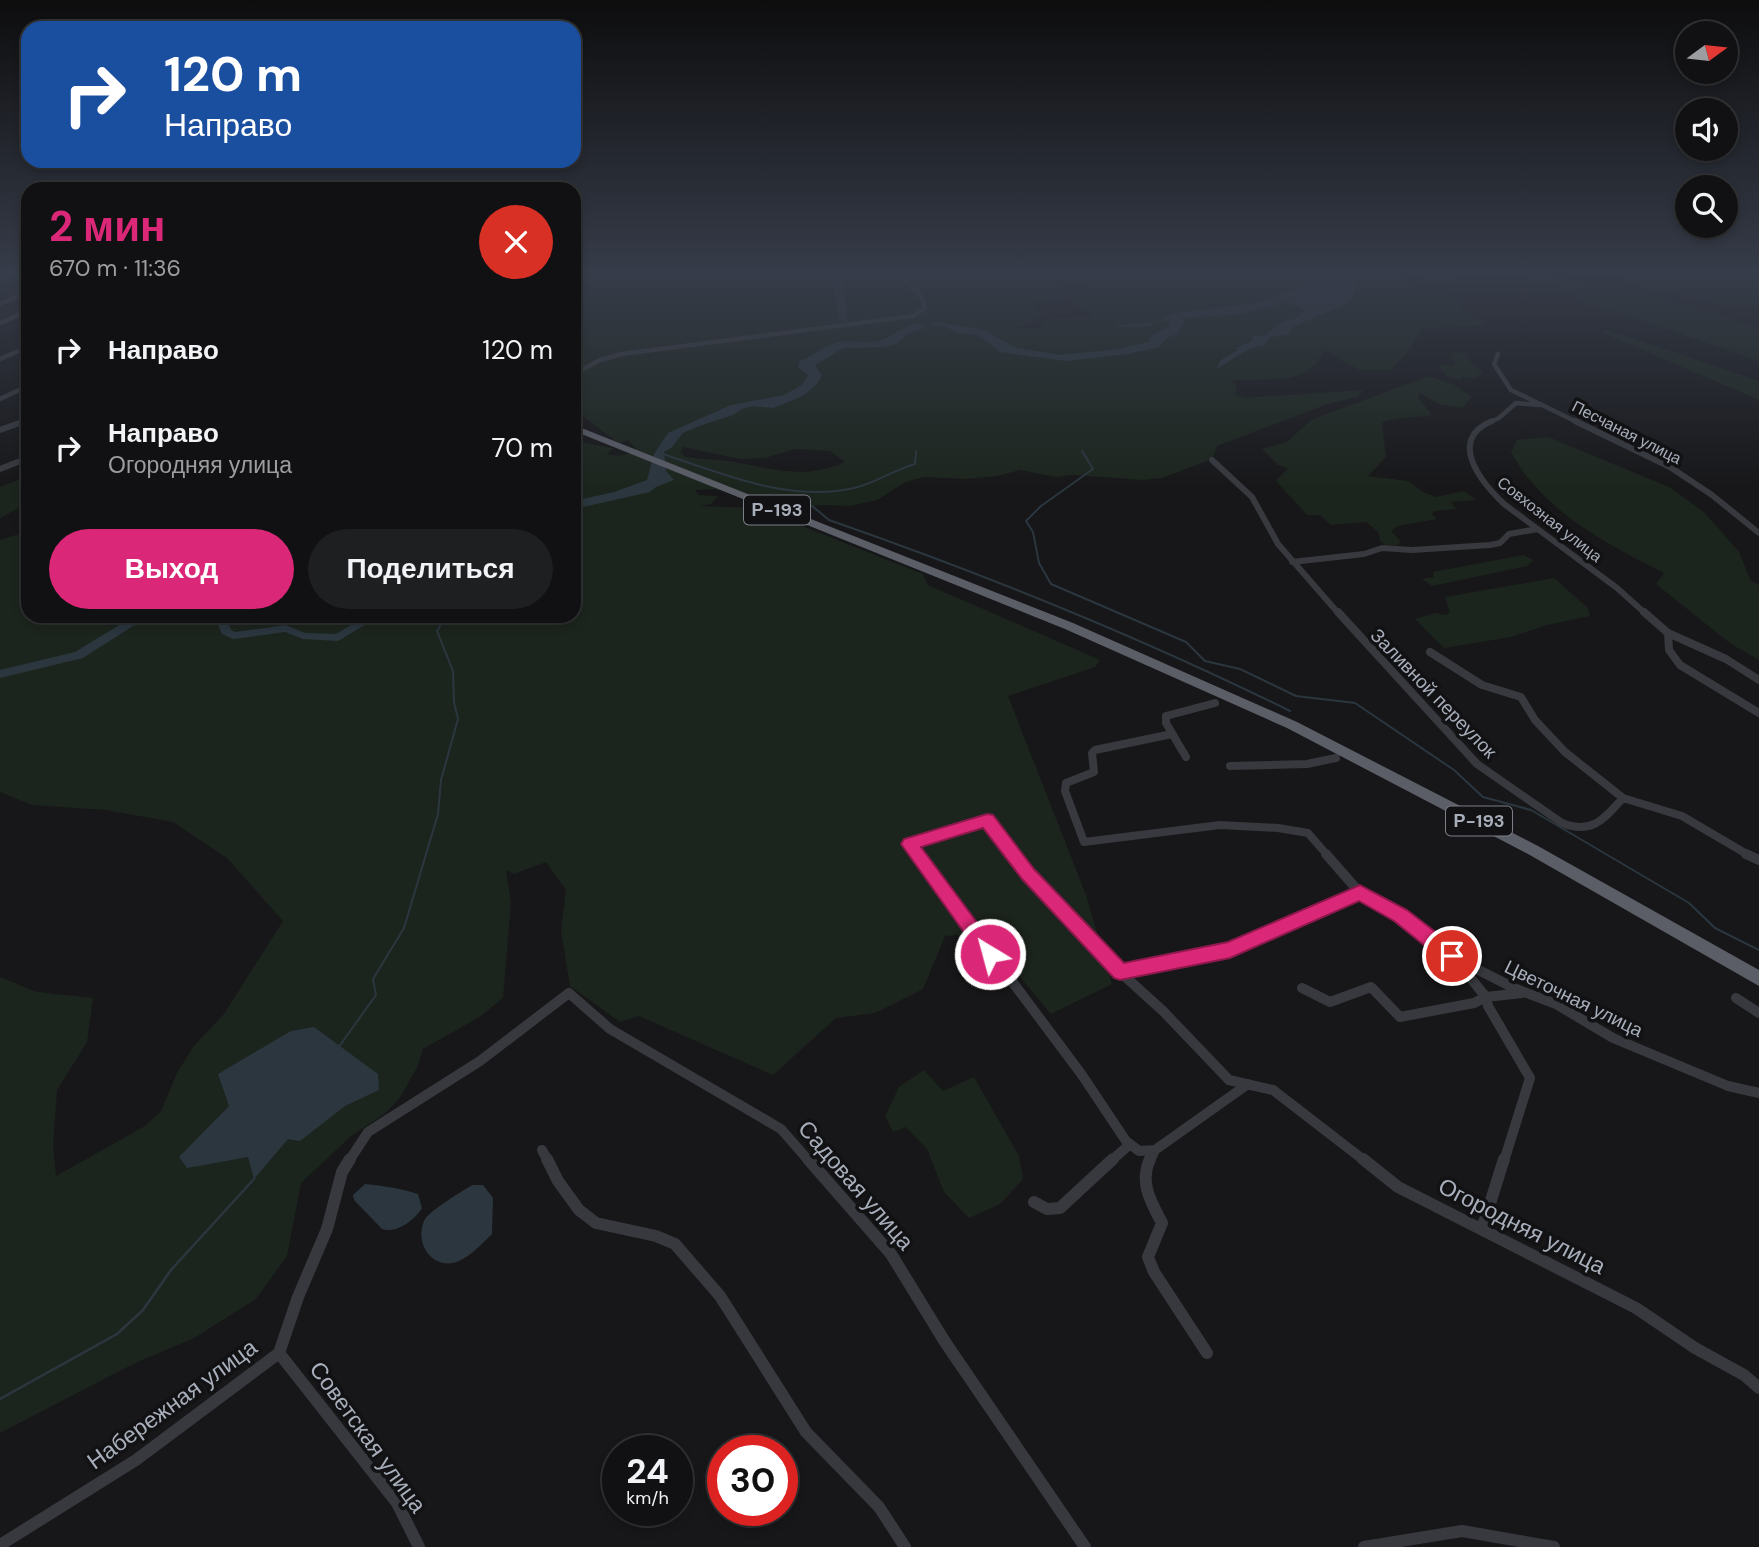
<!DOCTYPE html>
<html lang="ru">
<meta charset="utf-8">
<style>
:root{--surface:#111113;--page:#1e1f21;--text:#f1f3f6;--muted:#9c9da0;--line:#303133;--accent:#db2777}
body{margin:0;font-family:"DM Sans",sans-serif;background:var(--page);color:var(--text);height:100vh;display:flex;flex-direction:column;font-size:26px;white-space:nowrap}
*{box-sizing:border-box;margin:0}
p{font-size:23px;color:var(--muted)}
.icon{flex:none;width:38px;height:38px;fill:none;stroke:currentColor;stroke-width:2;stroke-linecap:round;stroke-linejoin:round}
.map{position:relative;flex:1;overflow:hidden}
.sheet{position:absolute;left:21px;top:182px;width:560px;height:441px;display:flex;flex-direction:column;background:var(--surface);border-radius:21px;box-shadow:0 4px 10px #0003,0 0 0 2px var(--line)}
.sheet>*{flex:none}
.banner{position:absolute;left:21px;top:21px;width:560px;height:147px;border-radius:21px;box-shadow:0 4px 10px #0003,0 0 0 2px var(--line);background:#1a4fa0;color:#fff;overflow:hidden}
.needle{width:46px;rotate:75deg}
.tools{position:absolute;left:1675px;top:21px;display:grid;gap:14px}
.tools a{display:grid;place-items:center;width:63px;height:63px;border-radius:50%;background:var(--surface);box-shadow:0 4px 10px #0003,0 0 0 2px var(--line);font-size:35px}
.speed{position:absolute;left:602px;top:1435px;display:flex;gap:14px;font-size:35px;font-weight:700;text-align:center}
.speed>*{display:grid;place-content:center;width:91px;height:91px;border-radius:50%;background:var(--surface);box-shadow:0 4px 10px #0003,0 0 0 2px var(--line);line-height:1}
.speed small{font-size:18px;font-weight:400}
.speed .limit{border:10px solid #d22;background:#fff;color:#111}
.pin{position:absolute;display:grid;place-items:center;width:60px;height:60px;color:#fff;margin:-30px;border:4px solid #fff;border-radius:50%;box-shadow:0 2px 7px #0007}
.me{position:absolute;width:77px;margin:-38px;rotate:323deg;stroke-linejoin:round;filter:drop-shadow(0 0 5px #0008)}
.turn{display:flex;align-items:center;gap:24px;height:147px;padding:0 28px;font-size:32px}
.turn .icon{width:91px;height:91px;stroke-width:2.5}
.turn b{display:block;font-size:49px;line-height:60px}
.round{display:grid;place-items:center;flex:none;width:74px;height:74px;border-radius:37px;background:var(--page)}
.head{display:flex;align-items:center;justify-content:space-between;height:119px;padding:0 28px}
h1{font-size:42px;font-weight:700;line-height:52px;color:var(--accent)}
.button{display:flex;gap:14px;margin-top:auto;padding:14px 28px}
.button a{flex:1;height:80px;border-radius:42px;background:var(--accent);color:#fff;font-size:28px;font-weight:700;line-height:80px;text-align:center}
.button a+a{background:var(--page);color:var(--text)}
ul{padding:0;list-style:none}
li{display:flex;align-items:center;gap:21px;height:98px;padding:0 28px}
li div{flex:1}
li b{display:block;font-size:26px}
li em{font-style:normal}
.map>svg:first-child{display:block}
</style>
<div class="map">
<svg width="1759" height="1547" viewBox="0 0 1759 1547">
<rect width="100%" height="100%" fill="#171719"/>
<path fill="#1c251d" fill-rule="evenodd" d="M574,271H1378L1399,277L1422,292L1447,294L1459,298L1464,304L1456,307L1481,320L1485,325L1422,329L1410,350L1391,370H1359L1325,350C1305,389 1270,376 1232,381L1237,388L1235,394L1244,398L1363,390L1357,397L1325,405L1217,446L1214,455L1207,461L1162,478L1142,480L1074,475L1056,477L1020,470L998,476L965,479L924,477L906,482L877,500L850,506L823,505L795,508L715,489L695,490L699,495L718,496L711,504L699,506L757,508L923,574L928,585L1100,660L1095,667L1008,696L1086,895L1112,984L1051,1014L983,933L945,936L923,989L875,1013L836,1018L773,1075L639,1016L620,1022L570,986L561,931L566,890L546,862L514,874L506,870L511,902L503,998L481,1016L423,1049L417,1068L399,1099L384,1114L351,1136L301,1183L287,1256L256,1299L194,1338L133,1364L0,1433V977L37,992L93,998L87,1042L57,1090L53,1145L56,1176L145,1126L161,1111L177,1073L193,1047L224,1014L283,921L227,858L173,822L106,810L32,805L0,792V540L16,535L28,536V616H574V441L613,448L607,454C617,457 629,455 637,450L628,440L621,443L614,440L574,409ZM1065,279L1085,287L1070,293V300L1094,316L1055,318L1041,323V328H1015L1049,314L1036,310L1033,304L1068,300V289L1056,281ZM683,447L740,459L765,458L796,449L830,451L845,462C804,480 775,469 734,462C717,459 701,459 685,457L681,452Z
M1434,271H1468L1440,287L1424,283V277Z
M1617,271H1759V308L1723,305L1636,286Z
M1531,276C1610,281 1685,301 1759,329V361L1628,316L1586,305L1567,290L1528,279Z
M1608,330L1759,381V400L1601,332Z
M1455,353H1468L1467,359L1483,373C1477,380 1470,379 1462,377L1460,380L1446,376L1438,365L1450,366L1456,363L1450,357Z
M1429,376L1455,385L1472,397L1462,408L1441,405L1419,393V399L1432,415C1418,418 1392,417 1382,423L1386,457L1368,476L1408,481L1423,492L1436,497L1464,491L1476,500L1451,502L1456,509L1434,511L1432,514L1437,519L1398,526L1391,531L1401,541L1398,545H1386L1380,541L1379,533L1366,522L1331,525L1320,515H1307L1276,481L1288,468L1278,465L1262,449L1287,442L1311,420Z
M1548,437L1669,487L1704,512L1739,552L1751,581L1759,585V660L1731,644L1656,584L1664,573C1607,544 1542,511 1511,452L1517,440Z
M28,476V503L0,518V487Z
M1523,555L1533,560L1527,566L1432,586L1422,579L1434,577L1433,572Z
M1554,578L1588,608L1590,616L1547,625L1511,637L1444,648L1415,619L1435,613L1446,615L1450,612L1445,597Z
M924,1070L943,1091L974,1077L1019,1156L1023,1179L1000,1204L969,1218L944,1192L927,1149L906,1127L893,1132L885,1116L899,1087Z"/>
<path fill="#2b363f" d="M825,271H836L843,282L848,323L839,320L833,282Z
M1319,271H1357L1355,293L1346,304L1297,325L1290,329V334L1270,337L1263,346C1251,344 1229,363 1216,369L1221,360L1238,350L1236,348L1252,341L1254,335L1264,336L1282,322L1297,318L1305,310L1288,302L1240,314L1182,318L1184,322L1177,334L1167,338L1159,347L1127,354L1066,361L1000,352L978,335L959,333L944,326L929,325L937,322L983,330L1017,348L1061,355L1118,349L1149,342L1152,335L1167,328L1170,323L1168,320L1153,323L1152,326L1113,327L1119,325C1131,324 1152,324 1162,320C1168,317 1167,314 1175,313C1222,305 1282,309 1319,271Z
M918,323L925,325L922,329L909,333L896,344L883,347L843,348L815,365L822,376L817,384L803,396L773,408L752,406L742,409L733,415L699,426L683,433L671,448L664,452L666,471L674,480L656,487L650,492L583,507L574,513V501L614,492L647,480L654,454L668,433L731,405L784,395L802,385L808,375L798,367L800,361C813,356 823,347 835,343C850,338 870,347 884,339C898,333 902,327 918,323Z
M314,1027L378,1074L379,1090L345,1106L300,1141L288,1139L254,1179L248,1157L187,1168L179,1157L229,1106L218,1074L291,1031Z
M365,1184C383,1186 400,1188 418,1194L422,1208C415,1220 396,1234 382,1229L354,1200L353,1195Z
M473,1185H483L493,1198L492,1234C482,1244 467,1260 453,1263C429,1267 414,1240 425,1219C430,1211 463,1190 473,1185Z"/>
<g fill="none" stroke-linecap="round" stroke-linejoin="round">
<path stroke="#2b363f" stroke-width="2" d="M1082,451L1093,469L1041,506L1026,521L1033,532L1039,563L1051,584L1186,642L1205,661L1240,669L1296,696L1355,703L1454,770L1483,797L1531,810L1689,903L1715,928L1759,950
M663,454C723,474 790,503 854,488C875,483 894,470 915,464L916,451
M812,506L829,520C987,575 1140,637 1290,711
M338,1048L376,995L373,979L404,928L438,814L441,780L458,719L454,702L453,671L437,631L446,616"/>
<path stroke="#2b363f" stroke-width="2.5" d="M0,1399L117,1334L143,1310L171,1270L254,1179"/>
<path fill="#2b363f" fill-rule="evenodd" d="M150,616H174L169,619L133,626L83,658L0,678V670L75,652L126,621Z
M210,616L226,618L231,630L235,632L286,625L305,633L336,634L361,619L370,616H390L389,618L363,626L338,641L303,639L285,632L233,639L222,634L217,622Z"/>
<path stroke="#37393e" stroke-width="4.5" d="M0,277L20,271
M0,323L28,311
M1498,354L1494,364L1511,390L1579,423
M0,359L28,347
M574,374L600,360L622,354L913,316L925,308L922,297L897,271
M0,399L28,386
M20,423L28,420
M1488,423L1499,418L1516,403L1539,405"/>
<path stroke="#37393e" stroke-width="6" d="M1492,421C1446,440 1482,483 1504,504L1617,588L1646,614
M1575,421L1670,467L1712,495L1759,533
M0,430L25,421
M1212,460L1252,497L1278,544L1339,614
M0,469L28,458
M1292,562L1364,554L1382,548L1412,550L1490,545L1500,543L1509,534L1538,529"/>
<path stroke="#37393e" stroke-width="8" d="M1338,612L1477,764L1562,823C1592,835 1604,819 1623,798L1682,816L1750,856
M1644,612L1668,633L1726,659L1759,680
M1668,633L1669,650L1680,665L1759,713
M1430,652L1482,685L1521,697L1535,720L1565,752L1623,798
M1172,734L1095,750L1092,753L1094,772L1066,783L1065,791L1084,842L1220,825L1278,828L1308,833L1328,856
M1186,757L1166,723V716L1215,703
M1230,766L1307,764L1336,758
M919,856L910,844L987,820L1014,856"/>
<path stroke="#37393e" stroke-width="10" d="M917,854L1082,1075L1126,1141L1139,1151L1155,1150
M1013,854L1028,874L1120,972L1163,1011L1229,1080L1273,1090L1365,1161
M1326,854L1360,893L1400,916L1449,955L1516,989L1556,1004L1613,1038L1728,1086L1759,1093
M1746,854L1759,860
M1120,972L1230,950L1360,893
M1302,988L1330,1002L1371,987L1400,1017L1474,1003L1486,997L1454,958
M1736,998L1759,1013
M542,1150L548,1161
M349,1161L368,1132L480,1061L569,993L610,1029L781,1129L809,1161
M1111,1161L1129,1145
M1150,1161L1155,1150L1248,1084
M1504,1161L1530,1078L1488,1006L1486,997L1522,993"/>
<path stroke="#37393e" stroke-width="12" d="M547,1159L558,1181L579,1210L596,1223L656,1236L675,1244L720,1296L806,1432L879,1507L905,1547
M808,1159L891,1254L945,1342L1085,1547
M1150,1159C1139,1183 1151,1202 1162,1223L1148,1257L1154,1272L1207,1353
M1363,1159L1398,1187L1636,1308L1695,1348L1744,1375L1759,1388
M1034,1202L1047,1209L1060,1208L1113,1159
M1482,1229L1504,1159
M279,1353L397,1503L419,1547
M0,1545L136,1460L279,1353L298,1297L327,1229L342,1172L350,1159
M1364,1547L1462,1531L1554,1547"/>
<path fill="#37393e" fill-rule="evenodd" d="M28,290V294L0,306V302Z"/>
<path fill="#5b5e67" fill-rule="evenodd" d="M574,425L1073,623L1297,722L1538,846L1759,970V986L1528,854L1287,728L1065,629L574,431Z"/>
</g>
<linearGradient id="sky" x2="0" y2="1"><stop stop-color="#0d0d0e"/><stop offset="0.56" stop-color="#363c49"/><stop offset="1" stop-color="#363c49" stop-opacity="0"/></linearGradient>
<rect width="1759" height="487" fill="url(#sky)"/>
<path fill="#db2777" stroke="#8e194d" stroke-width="2" d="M987,814L993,815L1034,869L1124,963L1228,942L1360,885L1407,910L1459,950L1461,956L1459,962L1452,964L1445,962L1394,921L1359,901L1230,958L1120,980L1114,978L1022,879L983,828L921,847L996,948L999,954L996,959L990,962L983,959L901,844L904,839Z"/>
<g text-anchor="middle" stroke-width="7" stroke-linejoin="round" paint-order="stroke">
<g font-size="16" fill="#a7aeba" stroke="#121214">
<text transform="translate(1627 432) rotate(27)" y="6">Песчаная улица</text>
<text transform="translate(1550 519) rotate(38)" y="6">Совхозная улица</text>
</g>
<g fill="#121214" stroke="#7a7f88" stroke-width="2">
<rect x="744" y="495.5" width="66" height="29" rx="5"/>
<rect x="1446" y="806.5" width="66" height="29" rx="5"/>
</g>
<g font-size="18" font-weight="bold" fill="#a7aeba">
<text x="777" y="516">Р-193</text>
<text x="1479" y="827">Р-193</text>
</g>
<g font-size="19" fill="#a7aeba" stroke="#121214">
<text transform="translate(1434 693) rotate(46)" y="7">Заливной переулок</text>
<text transform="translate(1574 998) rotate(26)" y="7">Цветочная улица</text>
</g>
<g font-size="23" fill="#a7aeba" stroke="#121214">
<text transform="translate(856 1185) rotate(49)" y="8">Садовая улица</text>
<text transform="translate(1522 1226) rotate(27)" y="8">Огородняя улица</text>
<text transform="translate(172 1404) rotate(-36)" y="8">Набережная улица</text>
<text transform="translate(368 1437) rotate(54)" y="8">Советская улица</text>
</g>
</g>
</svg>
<div class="tools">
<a><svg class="needle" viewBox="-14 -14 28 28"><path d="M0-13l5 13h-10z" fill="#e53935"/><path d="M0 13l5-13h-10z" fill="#9c9da0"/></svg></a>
<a><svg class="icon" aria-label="sound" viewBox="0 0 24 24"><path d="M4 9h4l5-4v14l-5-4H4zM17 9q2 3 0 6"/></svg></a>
<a><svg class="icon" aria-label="search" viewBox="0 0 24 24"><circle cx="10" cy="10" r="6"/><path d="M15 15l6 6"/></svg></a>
</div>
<div class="speed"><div>24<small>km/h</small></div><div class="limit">30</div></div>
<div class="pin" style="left:1452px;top:956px;background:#d93025"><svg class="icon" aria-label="arrive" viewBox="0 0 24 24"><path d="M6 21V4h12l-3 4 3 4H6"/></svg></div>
<svg class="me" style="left:990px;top:954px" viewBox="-20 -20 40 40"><circle r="17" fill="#db2777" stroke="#fff" stroke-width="3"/><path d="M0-11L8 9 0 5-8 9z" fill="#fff"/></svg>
<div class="banner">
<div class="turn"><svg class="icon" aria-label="right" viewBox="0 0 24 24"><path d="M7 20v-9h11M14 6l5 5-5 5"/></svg><div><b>120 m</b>Направо</div></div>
</div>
<section class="sheet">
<div class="head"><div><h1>2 мин</h1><p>670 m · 11:36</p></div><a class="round" style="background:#d93025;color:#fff"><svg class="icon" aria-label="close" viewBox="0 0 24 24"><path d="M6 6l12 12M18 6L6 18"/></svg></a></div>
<ul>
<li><svg class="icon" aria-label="right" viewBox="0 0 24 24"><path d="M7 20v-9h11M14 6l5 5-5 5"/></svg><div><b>Направо</b></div><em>120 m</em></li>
<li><svg class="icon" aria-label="right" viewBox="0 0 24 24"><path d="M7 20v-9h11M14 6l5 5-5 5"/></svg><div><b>Направо</b><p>Огородняя улица</p></div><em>70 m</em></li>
</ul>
<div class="button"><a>Выход</a><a>Поделиться</a></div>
</section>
</div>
